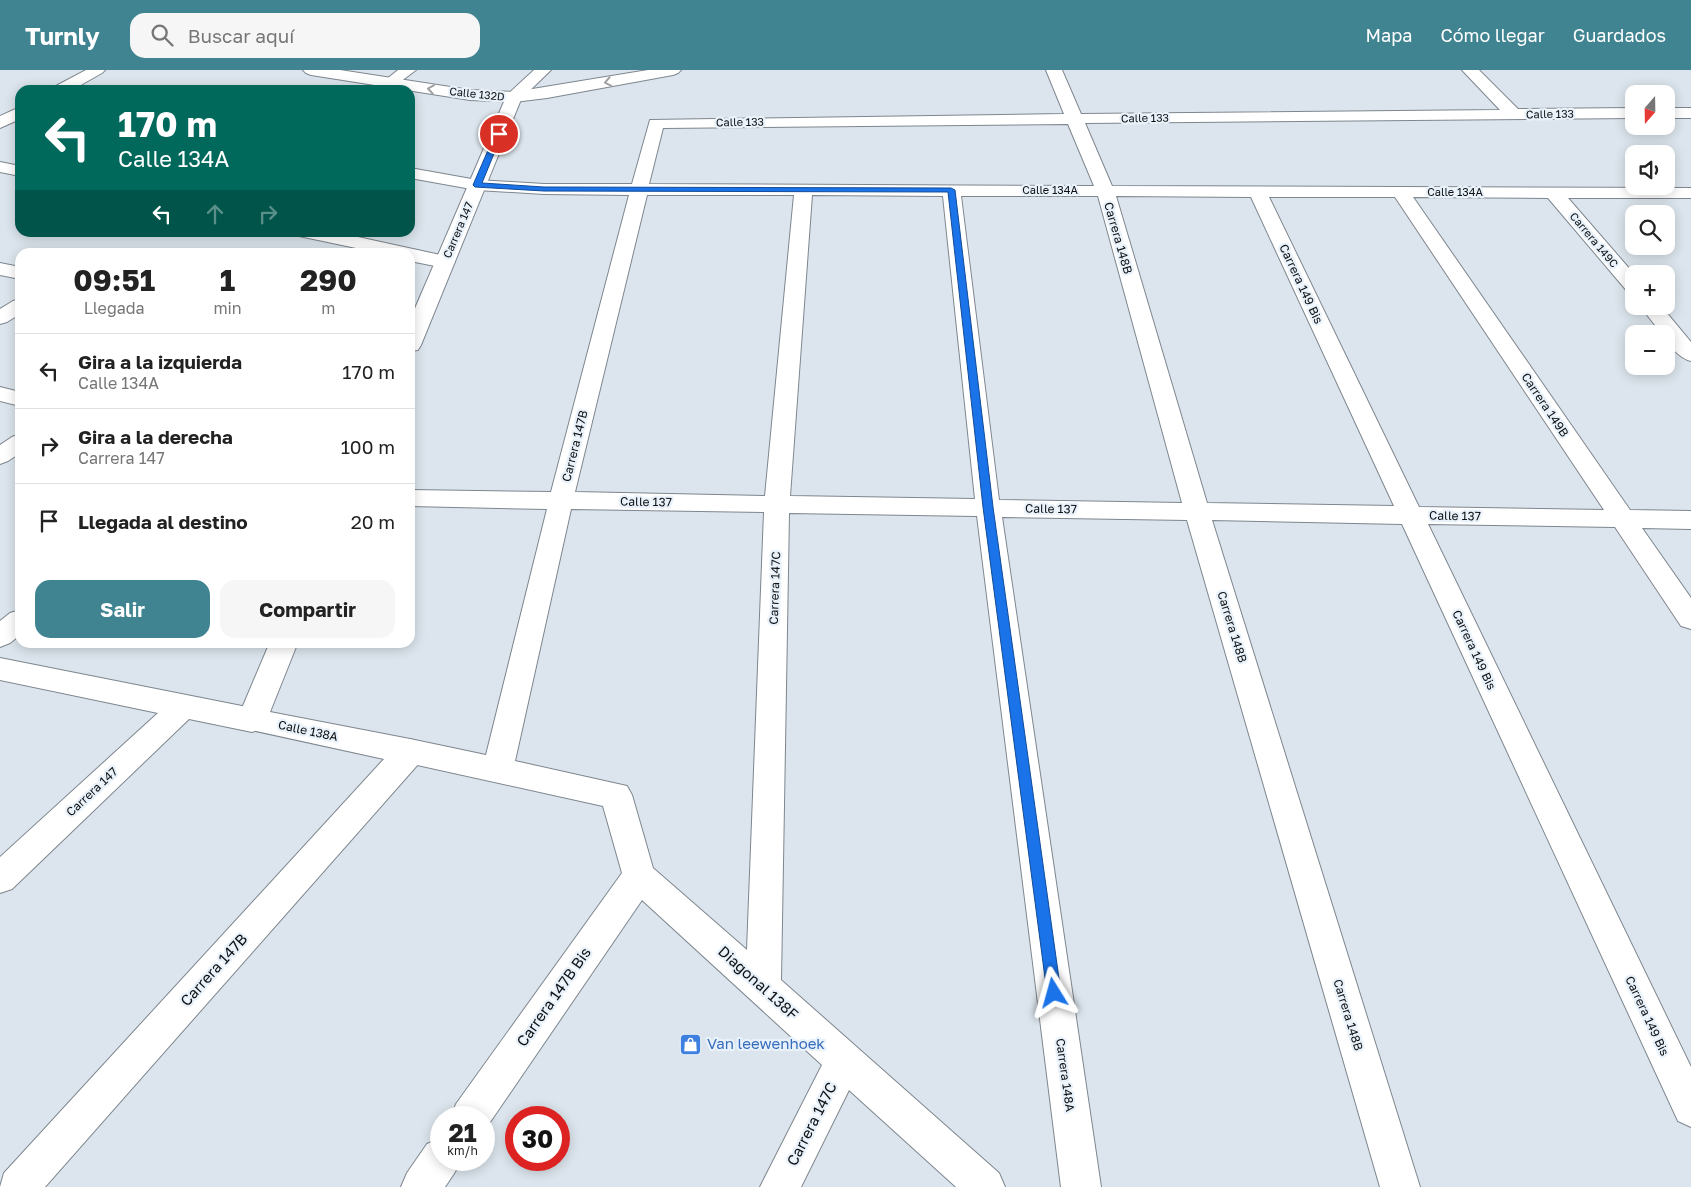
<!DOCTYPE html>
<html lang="es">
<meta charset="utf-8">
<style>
:root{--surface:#fff;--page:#f6f6f6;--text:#222;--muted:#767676;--line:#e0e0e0;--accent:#408492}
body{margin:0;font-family:"Golos Text",sans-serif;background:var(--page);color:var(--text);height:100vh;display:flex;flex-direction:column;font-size:19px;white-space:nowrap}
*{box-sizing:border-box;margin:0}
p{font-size:16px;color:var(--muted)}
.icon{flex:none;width:28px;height:28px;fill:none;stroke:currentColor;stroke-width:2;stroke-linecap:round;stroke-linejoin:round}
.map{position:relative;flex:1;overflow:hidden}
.panel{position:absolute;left:15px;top:178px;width:400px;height:400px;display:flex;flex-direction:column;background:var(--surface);border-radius:15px;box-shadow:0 2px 12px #0003}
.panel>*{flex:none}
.hud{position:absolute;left:15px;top:15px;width:400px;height:152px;border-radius:15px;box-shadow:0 2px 12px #0003;background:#00695c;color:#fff;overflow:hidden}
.needle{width:32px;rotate:200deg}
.buttons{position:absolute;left:1625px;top:15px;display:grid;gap:10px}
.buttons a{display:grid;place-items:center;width:50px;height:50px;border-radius:10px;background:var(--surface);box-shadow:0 2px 12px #0003;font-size:25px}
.speed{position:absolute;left:430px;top:1036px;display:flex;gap:10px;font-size:25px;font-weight:700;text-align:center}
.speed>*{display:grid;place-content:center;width:65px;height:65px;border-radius:50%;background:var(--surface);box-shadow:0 2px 12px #0003;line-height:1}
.speed small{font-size:12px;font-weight:400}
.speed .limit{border:8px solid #d22;background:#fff;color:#111}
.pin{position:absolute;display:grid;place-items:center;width:42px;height:42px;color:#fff;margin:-21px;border:2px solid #fff;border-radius:50%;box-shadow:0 1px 5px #0007}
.me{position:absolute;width:55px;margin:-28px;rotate:352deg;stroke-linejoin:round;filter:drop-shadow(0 0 4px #0008)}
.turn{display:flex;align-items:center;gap:18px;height:105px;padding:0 20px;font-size:22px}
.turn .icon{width:65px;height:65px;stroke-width:2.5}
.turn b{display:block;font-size:35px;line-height:42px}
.lanes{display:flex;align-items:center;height:48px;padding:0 20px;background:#0003;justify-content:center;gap:25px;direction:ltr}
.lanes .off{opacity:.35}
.eta{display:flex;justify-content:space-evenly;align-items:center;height:85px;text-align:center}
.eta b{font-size:30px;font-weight:700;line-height:35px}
.action{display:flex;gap:10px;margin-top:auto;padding:10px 20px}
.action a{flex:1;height:58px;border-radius:15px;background:var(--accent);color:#fff;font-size:20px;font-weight:700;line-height:58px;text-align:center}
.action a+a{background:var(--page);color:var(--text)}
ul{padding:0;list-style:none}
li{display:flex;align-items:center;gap:15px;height:75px;padding:0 20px;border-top:1px solid var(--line)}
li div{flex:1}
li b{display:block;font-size:19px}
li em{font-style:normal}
header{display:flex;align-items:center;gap:30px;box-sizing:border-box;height:70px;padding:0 25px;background:var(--accent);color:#fff}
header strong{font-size:24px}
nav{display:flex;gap:28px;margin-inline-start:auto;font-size:18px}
.search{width:350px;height:45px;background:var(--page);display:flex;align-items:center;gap:12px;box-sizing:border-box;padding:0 18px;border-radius:15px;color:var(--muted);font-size:19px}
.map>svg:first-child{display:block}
</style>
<header>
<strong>Turnly</strong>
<div class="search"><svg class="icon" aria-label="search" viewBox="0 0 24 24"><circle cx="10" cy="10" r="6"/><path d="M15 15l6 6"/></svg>Buscar aquí</div>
<nav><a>Mapa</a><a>Cómo llegar</a><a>Guardados</a></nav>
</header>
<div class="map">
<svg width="1691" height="1117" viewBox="0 0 1691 1117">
<rect width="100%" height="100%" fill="#dce5ed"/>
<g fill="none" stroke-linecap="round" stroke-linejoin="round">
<defs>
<path id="minor" d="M86,0H105L102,3L72,20H52L54,17Z
M398,0H416L396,15H386L383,12Z
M534,0H551L520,30H508L506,27L508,24Z
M1046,0H1062L1081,44L1500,40L1462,0H1479L1518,39L1634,38V48L1085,53L1112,116L1691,118V128H1568L1634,204V223L1627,221L1548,128L1413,127L1630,440L1691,441V459L1642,458L1691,528V559L1681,556L1615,457L1428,454L1691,997V1057L1678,1051L1402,454L1212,450L1420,1117H1380L1187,450L1002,447L1101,1117H1061L977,446L789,443L781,910L999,1103L1005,1117H956L849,1020L801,1117H760L822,995L642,830L484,1061V1048H451L456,1034L622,803L603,736L399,691L395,682L399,673L410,669L486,685L547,439L410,436V420L551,422L629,125L544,124L477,120L410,108V98L477,110L544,114H632L650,50L1064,44ZM1068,54L1094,116L649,114L663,58ZM647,125H794L765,426L575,422ZM812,125L943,126L975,429L790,426ZM961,126H1098L1182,433L999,430ZM1116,126L1251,127L1394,436L1207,433ZM1269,127H1395L1604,440L1419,437ZM571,439L764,442L747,880L653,798L632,725L627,716L515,691Z
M20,37V49L0,58V46Z
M1666,38H1691V48H1666Z
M0,92L20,96V106L0,102Z
M297,162H335L445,186L452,188L455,192L452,196L445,198L410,191V182H375L299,166Z
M0,193L20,197V209L0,205Z
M20,229V244L7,252L0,254V239L13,231Z
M1640,236H1661L1691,272V291C1681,289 1666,275 1666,264H1662Z
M0,317L20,322V336L0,331Z
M20,364V383L8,391L0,394V375L12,367Z
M20,540V565L10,573L0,577V551L10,543Z
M0,588L252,638L262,642L267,650L262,658L252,662L189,649L12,819L0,823V787L158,643L0,610Z
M441,1068V1090H460L455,1102L445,1117H401L407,1103L427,1074Z"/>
<path id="tertiary" d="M514,22L520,24L522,27L421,275L418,280L410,281V250L506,27L508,24Z
M270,572H298L270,642L410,669L421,673L425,682L421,691L45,1117H0L4,1103L384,689L242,658L237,650Z"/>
<path id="secondary" d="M303,0H340L470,20L514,22L648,0H681L678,3L673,5L547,28L514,32L470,30L311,5L306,3Z"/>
</defs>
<use href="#minor" stroke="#7e868e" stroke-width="2"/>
<use href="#tertiary" stroke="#7e868e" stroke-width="2"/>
<use href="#secondary" stroke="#7e868e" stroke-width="2"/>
<use href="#minor" fill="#fff" fill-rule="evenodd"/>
<use href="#tertiary" fill="#fff" fill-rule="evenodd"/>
<use href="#secondary" fill="#fff" fill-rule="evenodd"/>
</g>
<defs><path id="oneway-chevron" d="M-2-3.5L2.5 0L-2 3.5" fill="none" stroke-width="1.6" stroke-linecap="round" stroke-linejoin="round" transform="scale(1.25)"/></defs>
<g stroke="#9fa0a1">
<use href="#oneway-chevron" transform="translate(608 12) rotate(169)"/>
<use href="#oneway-chevron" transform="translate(431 19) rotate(-171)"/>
</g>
<path fill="#1a73e8" stroke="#114b97" d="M499,62L502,64L482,113L544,117L951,118L955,120L993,437L1061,923L1059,928L1054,930L1049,928L1047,923L983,437L948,122L544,121L475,117L473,115L495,64Z"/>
<defs>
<symbol id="shop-square" viewBox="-11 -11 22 22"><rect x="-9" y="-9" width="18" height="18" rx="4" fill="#3f7fe0" stroke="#e9f2fa"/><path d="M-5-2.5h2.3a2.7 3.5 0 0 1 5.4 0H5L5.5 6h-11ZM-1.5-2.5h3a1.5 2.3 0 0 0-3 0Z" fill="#fff"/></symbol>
</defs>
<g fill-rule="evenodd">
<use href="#shop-square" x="678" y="962" width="25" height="25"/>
</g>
<g text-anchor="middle" stroke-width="4.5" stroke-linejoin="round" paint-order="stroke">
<g font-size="11" fill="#0e1113" stroke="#e9f2fa">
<text transform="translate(477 24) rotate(6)" y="4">Calle 132D</text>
<text transform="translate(1550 44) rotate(-1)" y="4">Calle 133</text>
<text transform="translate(1145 48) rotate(-1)" y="4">Calle 133</text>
<text transform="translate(740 52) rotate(-1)" y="4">Calle 133</text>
<text x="1050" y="124">Calle 134A</text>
<text x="1455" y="126">Calle 134A</text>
<text transform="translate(458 160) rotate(-67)" y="4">Carrera 147</text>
<text transform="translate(1594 170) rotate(50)" y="4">Carrera 149C</text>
</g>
<g font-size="12" fill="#0e1113" stroke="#e9f2fa">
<text transform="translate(1118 168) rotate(74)" y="4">Carrera 148B</text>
<text transform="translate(1301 214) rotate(65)" y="4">Carrera 149 Bis</text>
<text transform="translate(1545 335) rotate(56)" y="4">Carrera 149B</text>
<text transform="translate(575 376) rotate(-76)" y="4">Carrera 147B</text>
<text transform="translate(646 432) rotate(1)" y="4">Calle 137</text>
<text transform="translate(1051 439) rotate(1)" y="4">Calle 137</text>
<text transform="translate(1455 446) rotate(1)" y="4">Calle 137</text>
<text transform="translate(775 518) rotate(-88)" y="4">Carrera 147C</text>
<text transform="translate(1232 557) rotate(73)" y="4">Carrera 148B</text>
<text transform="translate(1474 580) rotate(65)" y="4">Carrera 149 Bis</text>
<text transform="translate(308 661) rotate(12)" y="4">Calle 138A</text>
<text transform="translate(92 722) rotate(-43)" y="4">Carrera 147</text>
<text transform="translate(1348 945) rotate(73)" y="4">Carrera 148B</text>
<text transform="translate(1647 946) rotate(65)" y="4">Carrera 149 Bis</text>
<text transform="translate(1065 1005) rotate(82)" y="4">Carrera 148A</text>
</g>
<g font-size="15" fill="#0e1113" stroke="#e9f2fa">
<text transform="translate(214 900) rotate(-48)" y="5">Carrera 147B</text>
<text transform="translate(758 913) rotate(42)" y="5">Diagonal 138F</text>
<text transform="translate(554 927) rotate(-55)" y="5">Carrera 147B Bis</text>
<text transform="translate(812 1054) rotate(-63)" y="5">Carrera 147C</text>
</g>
<g font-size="15" fill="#366cbe" stroke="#e9f2fa" text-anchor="start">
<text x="707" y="979">Van leewenhoek</text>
</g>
</g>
</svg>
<div class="buttons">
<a><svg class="needle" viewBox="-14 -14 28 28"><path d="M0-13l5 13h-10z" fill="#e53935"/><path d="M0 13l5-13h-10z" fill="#767676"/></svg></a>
<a><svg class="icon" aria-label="sound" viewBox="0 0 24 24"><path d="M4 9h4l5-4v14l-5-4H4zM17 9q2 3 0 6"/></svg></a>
<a><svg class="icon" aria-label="search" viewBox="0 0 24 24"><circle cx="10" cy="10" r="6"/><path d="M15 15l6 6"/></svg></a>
<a>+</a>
<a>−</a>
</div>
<div class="speed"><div>21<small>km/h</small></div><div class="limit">30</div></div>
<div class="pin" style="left:499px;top:64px;background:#d93025"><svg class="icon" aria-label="arrive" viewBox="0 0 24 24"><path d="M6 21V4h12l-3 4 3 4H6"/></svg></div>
<svg class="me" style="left:1054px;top:923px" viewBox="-20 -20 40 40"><path d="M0-17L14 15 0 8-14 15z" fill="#1a73e8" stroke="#fff" stroke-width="4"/></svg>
<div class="hud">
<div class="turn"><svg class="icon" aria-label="left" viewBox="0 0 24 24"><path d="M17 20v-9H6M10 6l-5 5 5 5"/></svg><div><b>170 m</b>Calle 134A</div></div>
<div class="lanes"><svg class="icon" aria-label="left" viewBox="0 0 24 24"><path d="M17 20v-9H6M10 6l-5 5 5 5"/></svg><svg class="icon off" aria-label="ahead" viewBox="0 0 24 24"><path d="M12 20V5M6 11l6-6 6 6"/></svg><svg class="icon off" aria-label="right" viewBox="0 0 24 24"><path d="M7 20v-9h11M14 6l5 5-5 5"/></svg></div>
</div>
<section class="panel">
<div class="eta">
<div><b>09:51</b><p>Llegada</p></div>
<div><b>1</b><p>min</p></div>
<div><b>290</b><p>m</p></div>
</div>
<ul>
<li><svg class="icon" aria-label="left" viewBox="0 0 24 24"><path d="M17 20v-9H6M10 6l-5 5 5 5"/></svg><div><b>Gira a la izquierda</b><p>Calle 134A</p></div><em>170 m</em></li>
<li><svg class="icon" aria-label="right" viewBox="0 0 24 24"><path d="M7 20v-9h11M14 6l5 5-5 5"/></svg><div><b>Gira a la derecha</b><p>Carrera 147</p></div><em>100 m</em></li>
<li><svg class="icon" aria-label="arrive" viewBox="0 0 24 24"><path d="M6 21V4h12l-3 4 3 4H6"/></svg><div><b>Llegada al destino</b></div><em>20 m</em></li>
</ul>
<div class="action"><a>Salir</a><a>Compartir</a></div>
</section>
</div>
